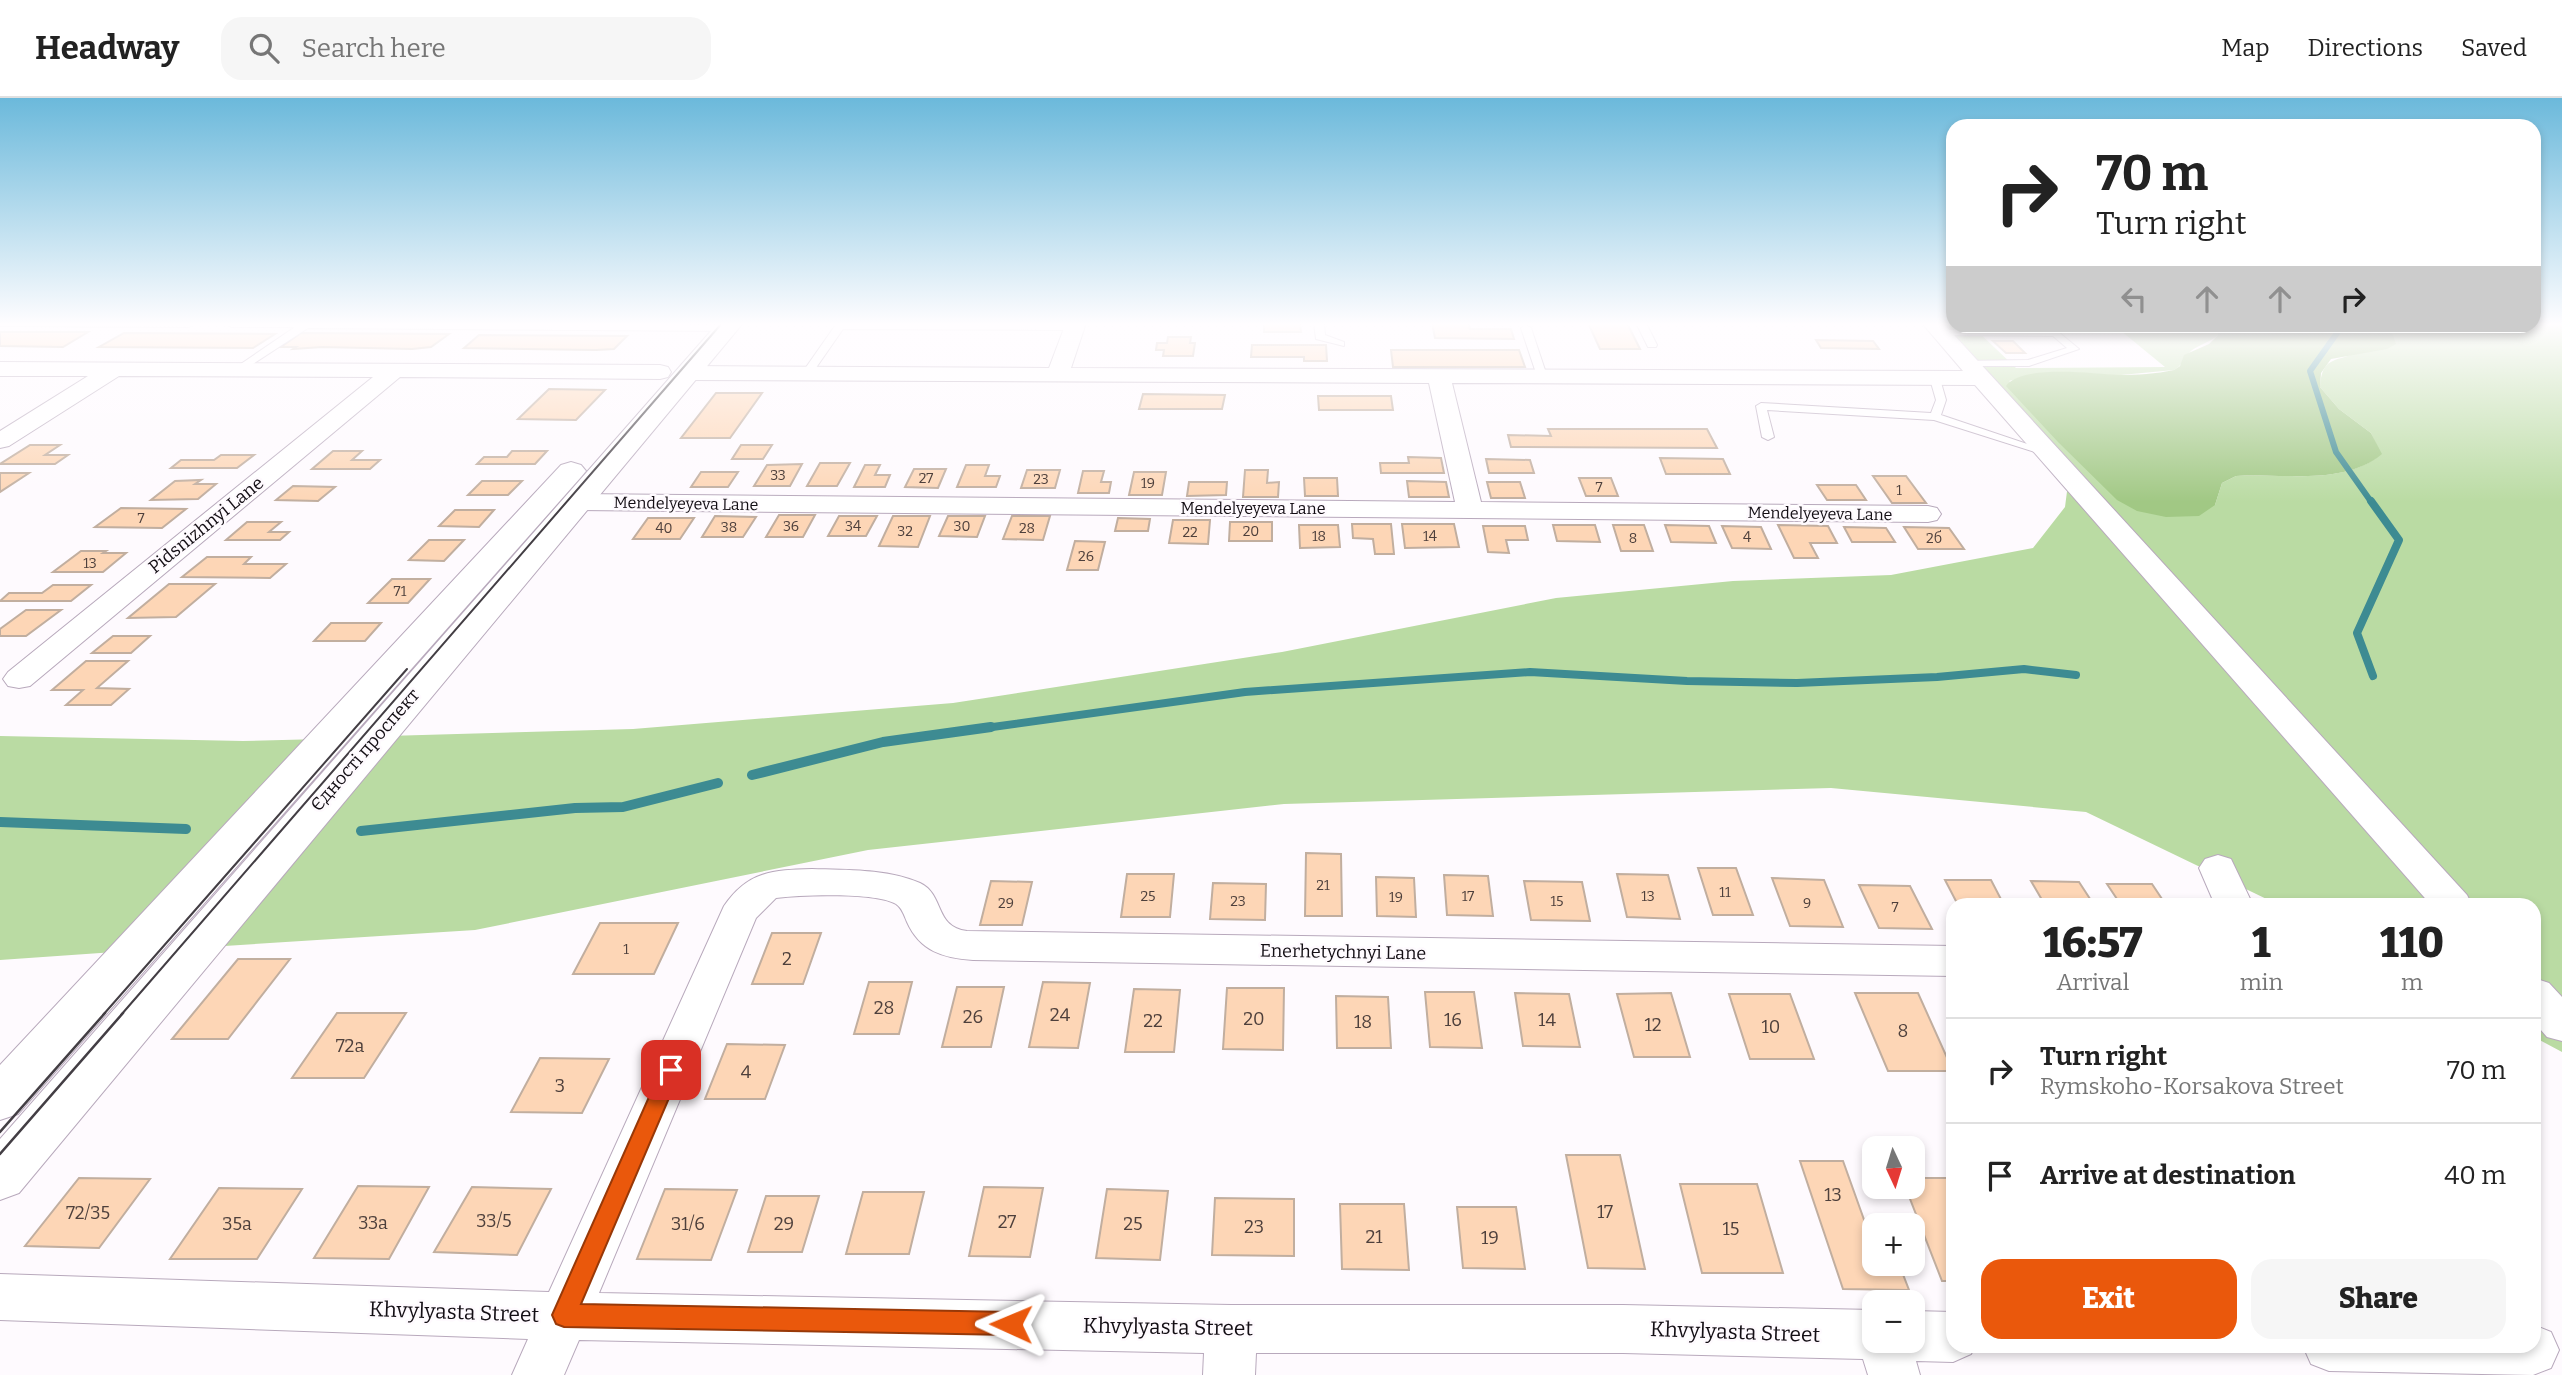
<!DOCTYPE html>
<meta charset="utf-8">
<style>
:root{--surface:#fff;--page:#f6f6f6;--text:#222;--muted:#767676;--line:#e0e0e0;--accent:#ea580c}
body{margin:0;font-family:Bitter,serif;background:var(--page);color:var(--text);height:100vh;display:flex;flex-direction:column;font-size:26px;white-space:nowrap}
*{box-sizing:border-box;margin:0}
p{font-size:23px;color:var(--muted)}
.icon{flex:none;width:38px;height:38px;fill:none;stroke:currentColor;stroke-width:2;stroke-linecap:round;stroke-linejoin:round}
.map{position:relative;flex:1;overflow:hidden}
.drawer{position:absolute;left:1946px;top:800px;width:595px;height:455px;display:flex;flex-direction:column;background:var(--surface);border-radius:21px;box-shadow:0 4px 10px #0003}
.drawer>*{flex:none}
.guide{position:absolute;left:1946px;top:21px;width:595px;height:214px;border-radius:21px;box-shadow:0 4px 10px #0003;background:#fff;color:var(--text);overflow:hidden}
.needle{width:46px;rotate:176deg}
.tools{position:absolute;left:1862px;top:1038px;display:grid;gap:14px}
.tools a{display:grid;place-items:center;width:63px;height:63px;border-radius:14px;background:var(--surface);box-shadow:0 4px 10px #0003;font-size:35px}
.pin{position:absolute;display:grid;place-items:center;width:60px;height:60px;color:#fff;margin:-30px;border-radius:14px;box-shadow:0 4px 10px #0006}
.me{position:absolute;width:77px;margin:-38px;rotate:271deg;stroke-linejoin:round;filter:drop-shadow(0 0 5px #0008)}
.turn{display:flex;align-items:center;gap:24px;height:147px;padding:0 35px;font-size:32px}
.turn .icon{width:91px;height:91px;stroke-width:2.5}
.turn b{display:block;font-size:49px;line-height:60px}
.lanes{display:flex;align-items:center;height:66px;padding:0 35px;background:#0003;justify-content:center;gap:35px;direction:ltr}
.lanes .off{opacity:.35}
.eta{display:flex;justify-content:space-evenly;align-items:center;height:119px;text-align:center}
.eta b{font-size:42px;font-weight:800;line-height:49px}
.cta{display:flex;gap:14px;margin-top:auto;padding:14px 35px}
.cta a{flex:1;height:80px;border-radius:21px;background:var(--accent);color:#fff;font-size:28px;font-weight:800;line-height:80px;text-align:center}
.cta a+a{background:var(--page);color:var(--text)}
ul{padding:0;list-style:none}
li{display:flex;align-items:center;gap:21px;height:105px;padding:0 35px;border-top:2px solid var(--line)}
li div{flex:1}
li b{display:block;font-size:26px}
li em{font-style:normal}
header{display:flex;align-items:center;gap:42px;box-sizing:border-box;height:98px;padding:0 35px;background:var(--surface);border-bottom:2px solid var(--line)}
header strong{font-size:33px}
nav{display:flex;gap:38px;margin-inline-start:auto;font-size:24px}
.search{width:490px;height:63px;background:var(--page);display:flex;align-items:center;gap:18px;box-sizing:border-box;padding:0 24px;border-radius:21px;color:var(--muted);font-size:26px}
.map>svg:first-child{display:block}
</style>
<header>
<strong>Headway</strong>
<div class="search"><svg class="icon" aria-label="search" viewBox="0 0 24 24"><circle cx="10" cy="10" r="6"/><path d="M15 15l6 6"/></svg>Search here</div>
<nav><a>Map</a><a>Directions</a><a>Saved</a></nav>
</header>
<div class="map">
<svg width="2562" height="1277" viewBox="0 0 2562 1277">
<rect width="100%" height="100%" fill="#fefafe"/>
<path fill="#badba3" d="M1939,225L1972,228L2016,270L2165,269L2115,228H2215L2218,237C2210,245 2196,247 2189,255C2183,261 2182,268 2174,272L2121,277L2035,276L2009,283L2215,407L2222,385L2236,378C2282,375 2344,388 2381,356L2371,335L2339,311L2320,289C2322,259 2334,264 2356,255C2367,251 2385,236 2390,228H2534V225H2562V954L2534,939V807H2279L2086,714L1831,690L1284,706L868,752L475,832L209,849L387,638L633,631L953,605L1282,554L1556,500L1733,483L1891,477L2033,450L2065,409L2069,378Z
M0,638L243,643L321,641L129,853L0,862Z"/>
<path fill="#a1c884" d="M2215,228H2390L2396,246L2387,251L2331,261L2321,275L2320,289L2339,311L2371,335L2382,356C2344,388 2282,375 2236,378L2222,385L2215,407L2199,418L2166,419L2137,413L2117,402L2058,344L2006,288C2021,266 2094,276 2119,277C2137,277 2156,276 2174,272L2180,268L2184,257L2209,246L2218,237Z"/>
<g fill="none" stroke-linecap="round" stroke-linejoin="round">
<path stroke="#3d8b92" stroke-width="6" d="M2342,228L2310,273L2336,354L2372,405"/>
<path stroke="#3d8b92" stroke-width="8" d="M2371,403L2399,442L2357,535L2373,578
M978,631L1245,594L1530,574L1687,583L1797,585L1937,579L2024,571L2076,577"/>
<path stroke="#3d8b92" stroke-width="10" d="M752,677L883,644L991,629
M0,724L186,731
M361,733L575,710L623,709L718,685"/>
</g>
<path fill="#fdd6b6" stroke="#c1ae9f" stroke-width="2" d="M1264,225H1300L1301,234H1264Z
M1432,225H1468L1470,231H1511L1514,241L1435,240Z
M1588,225H1627L1640,251H1600Z
M0,234H88L63,249L0,248Z
M124,235L275,236L253,250L99,249Z
M301,235L449,236L431,249L412,251L322,249L293,251L296,249H281Z
M479,237L627,238L614,251L596,252L464,250Z
M1168,239H1191L1190,245H1195L1193,258H1163L1164,252H1156L1157,245H1167Z
M1816,242L1873,243L1879,251L1821,250Z
M1993,243H2013L2025,255H2006Z
M1252,247H1326L1327,263H1304V259H1251Z
M1391,252H1519L1525,269H1393Z
M549,291L605,292L576,322L518,321Z
M716,295H762L730,340H681Z
M1143,296L1225,297L1222,311H1139Z
M1318,298H1391L1393,312H1319Z
M1548,331H1707L1717,350L1511,349L1508,337L1551,338Z
M30,347H60L45,357H68L55,366H0Z
M741,347H772L763,361H732Z
M333,353H362L352,362H380L370,371H312Z
M512,353H547L535,366H477L484,359H507Z
M221,357H254L237,370H171L181,362H214Z
M1408,359L1441,360L1444,375H1381L1380,365H1409Z
M1660,360L1723,361L1730,376H1666Z
M1486,361L1530,362L1534,375H1489Z
M820,365H850L837,388H807Z
M802,366L790,388H754L767,367Z
M865,367H880L875,377H890L885,389H854Z
M966,367H989L985,378H1000L996,389H957Z
M914,371H946L938,390L905,389Z
M1027,372H1060L1055,390H1021Z
M1245,372H1268L1267,385L1279,384L1278,399H1243Z
M1083,373H1104L1101,384H1111L1109,395H1078Z
M701,374H738L728,389H691Z
M1134,374H1166L1162,397H1129Z
M0,375H29L0,394Z
M1873,378H1906L1926,405H1892Z
M1304,380H1337L1338,398H1305Z
M1579,380H1611L1618,398H1586Z
M201,382L195,386H216L198,401L151,402L175,383Z
M482,383H522L508,397H468Z
M1407,383L1446,384L1449,399H1409Z
M1189,384H1227L1226,397L1187,398Z
M1487,384H1520L1525,400H1491Z
M1817,387H1856L1866,402H1827Z
M293,388L335,389L318,403L276,402Z
M121,410L186,411L162,430L95,429Z
M455,412H494L479,429L439,428Z
M779,417H815L803,439H766Z
M715,418L756,419L743,439H702Z
M839,418H877L866,438H828Z
M893,418H930L918,449L879,448Z
M948,418H985L977,439L939,438Z
M1012,418H1050L1043,442L1003,441Z
M648,420H694L680,441H633Z
M1118,420L1150,421L1148,433H1115Z
M1173,422H1210L1208,446L1169,445Z
M247,424H281L269,434H289L280,442H226Z
M1230,424H1272V443H1229Z
M1352,426H1391L1394,456H1375L1373,441L1353,440Z
M1402,426H1454L1459,449L1405,450Z
M1299,427H1338L1340,449L1300,450Z
M1553,427H1595L1600,444L1557,443Z
M1613,427H1644L1653,453H1621Z
M1665,427L1709,428L1716,445L1671,444Z
M1778,427L1828,428L1837,445H1810L1818,460H1794Z
M1483,428H1525L1528,442H1506L1509,455L1488,454Z
M1722,428L1761,429L1771,451L1732,450Z
M1844,429L1886,430L1895,444H1852Z
M1904,429L1949,430L1964,451H1918Z
M429,442H464L444,463L409,462Z
M1075,443L1105,444L1098,472H1067Z
M81,453H106L103,455H126L103,474H53Z
M207,459H251L244,466H286L270,480L182,479Z
M392,481H430L408,505H368Z
M169,486H215L176,519L128,520Z
M53,487H91L71,503H0L9,495H42Z
M26,512H61L26,538H0V531Z
M331,525H381L365,543H314Z
M113,538H150L131,555H92Z
M86,563H128L97,590L129,591L111,607H66L83,592H52Z
M1306,755L1341,756L1342,818H1305Z
M1698,770H1736L1753,817H1713Z
M1127,776H1174L1170,819H1121Z
M1617,776L1668,777L1680,821L1627,819Z
M1444,777L1488,778L1493,818L1447,817Z
M1376,779L1414,780L1416,819L1377,818Z
M1772,780L1824,782L1843,829L1790,828Z
M1945,782H1991L2004,807H1958Z
M991,783L1032,784L1022,827H980Z
M1524,783L1582,784L1590,823L1531,822Z
M2031,783L2079,784L2094,807H2045Z
M1213,785L1266,786L1265,822L1210,821Z
M2107,786H2152L2166,807H2121Z
M1859,787L1910,788L1932,831L1879,830Z
M600,825H678L654,876H573Z
M772,835H821L803,886H752Z
M238,861H290L228,941H172Z
M869,884H912L899,936H854Z
M1043,884L1090,885L1078,950L1029,949Z
M957,889H1004L991,949H942Z
M1227,890H1284L1283,952L1223,951Z
M1134,891L1180,892L1174,954H1125Z
M1425,894H1474L1482,950L1430,949Z
M1515,895L1569,896L1580,949L1523,948Z
M1671,895L1690,959H1634L1617,896Z
M1855,895H1918L1953,973H1888Z
M1729,896H1790L1814,961H1750Z
M1336,898L1388,899L1391,950H1337Z
M337,915H406L364,980H292Z
M727,946L785,947L765,1001H705Z
M540,960L609,961L582,1015L511,1014Z
M1566,1057H1620L1645,1171L1588,1170Z
M1800,1063H1843L1867,1130H1874V1166H1899L1909,1192L1843,1191Z
M79,1080L150,1081L99,1150L25,1148Z
M1913,1080H1953V1183H1942L1905,1088H1913Z
M1680,1086H1757L1783,1175H1702Z
M358,1088L429,1089L389,1161L314,1160Z
M472,1089L551,1091L517,1157L434,1154Z
M984,1089L1043,1090L1030,1159L969,1158Z
M219,1090L302,1091L257,1161H170Z
M665,1091L737,1092L711,1162L637,1161Z
M1107,1091L1168,1093L1160,1162L1096,1160Z
M863,1094H924L909,1156H846Z
M766,1098H819L802,1154H748Z
M1215,1100L1294,1101V1158L1212,1157Z
M1340,1106H1404L1409,1172L1342,1171Z
M1457,1109H1516L1525,1171L1463,1170Z"/>
<g fill="none" stroke-linecap="round" stroke-linejoin="round">
<defs>
<path id="service" d="M0,225H193L194,226L189,229L0,228Z
M227,225L727,227L732,230L727,233L308,230L239,275L234,272L235,270L295,229H231Z
M837,225L1075,226L1080,229L1075,232L843,231L811,277H803L802,275Z
M1314,225H1324L1325,237L1344,244V248L1316,241Z
M1636,225H1646L1657,247L1656,249H1648Z
M1526,227L1531,230L1547,278L1546,280L1537,278L1521,230Z
M1941,232H2056L2079,251L2029,268H1967L1962,265L1963,263L2028,262L2067,250L2053,238L1937,237V233Z
M1935,278L1940,281L1946,302L1941,317L2054,355L2048,358L2044,357L1934,322L1767,312L1774,339L1768,342L1762,339L1756,308L1761,305L1931,315L1936,302L1930,281Z"/>
<path id="minor" d="M1066,225H1086L1071,270L1963,273L1922,225H1943L2467,797L2472,807H2431L1975,287L1452,285L1481,404L1928,408L1937,410L1941,416L1937,422L1928,424L577,412L568,410L564,404L568,398L577,396L1455,404L1429,285L688,282L680,280L677,275L680,270L688,268L1049,270Z
M0,264L660,267L668,269L671,274L668,279L660,281L400,279L30,588L19,590L8,588L3,581L8,574L373,279L119,278L9,348L0,350V333L88,278H0Z
M2218,757L2231,761L2253,807H2215L2199,770L2205,761Z
M812,771C847,772 888,771 920,785C945,797 934,829 967,833L1953,848V878L973,862C943,860 920,853 907,824C904,817 902,810 896,806C875,794 801,797 776,800L756,820L599,1195L1231,1207H1623L1874,1212V1242H1913V1213L1953,1214V1248H1975L1971,1256L1953,1264L1916,1263L1920,1277H1868L1863,1261L1623,1255H1256L1255,1277H1203L1204,1255L579,1242L564,1277H512L528,1241L0,1222V1176L549,1194L724,808C748,773 773,772 812,771Z
M2534,880L2549,885L2562,899V943L2547,939L2534,924Z
M2534,1227L2551,1234L2559,1252L2551,1270L2533,1277L2329,1273L2311,1266L2303,1248H2534Z"/>
<path id="secondary" d="M718,225H743L19,1095L0,1102V1041Z
M571,364L581,367L586,373L581,379L18,1016L0,1022V967L561,367Z"/>
</defs>
<use href="#service" stroke="#b8a9bc" stroke-width="2"/>
<use href="#minor" stroke="#b8a9bc" stroke-width="2"/>
<use href="#secondary" stroke="#b8a9bc" stroke-width="2"/>
<use href="#service" fill="#fff" fill-rule="evenodd"/>
<use href="#minor" fill="#fff" fill-rule="evenodd"/>
<use href="#secondary" fill="#fff" fill-rule="evenodd"/>
<path stroke="#433e44" stroke-width="2" d="M103,917L407,571
M121,917L722,225"/>
<path stroke="#433e44" stroke-width="2.5" d="M0,1034L105,915
M0,1056L123,915"/>
</g>
<linearGradient id="sky" x2="0" y2="1"><stop stop-color="#6bb9db"/><stop offset="0.56" stop-color="#fffdff"/><stop offset="1" stop-color="#fffdff" stop-opacity="0"/></linearGradient>
<rect width="2562" height="404" fill="url(#sky)"/>
<path fill="#ea580c" stroke="#983908" stroke-width="2" d="M671,963L678,966L681,972L581,1206L1011,1214L1020,1218L1024,1226L1020,1234L1011,1237L564,1229L556,1226L552,1217L661,972L664,966Z"/>
<g text-anchor="middle" stroke-width="5" stroke-linejoin="round" paint-order="stroke">
<g font-size="14" fill="#4e403c">
<text x="778" y="382">33</text>
<text x="926" y="385">27</text>
<text x="1041" y="386">23</text>
<text x="1148" y="390">19</text>
<text x="1599" y="394">7</text>
<text x="1899" y="397">1</text>
<text x="141" y="425">7</text>
<text x="791" y="433">36</text>
<text x="853" y="433">34</text>
<text x="962" y="433">30</text>
<text x="729" y="434">38</text>
<text x="664" y="435">40</text>
<text x="1027" y="435">28</text>
<text x="905" y="438">32</text>
<text x="1251" y="438">20</text>
<text x="1190" y="439">22</text>
<text x="1319" y="443">18</text>
<text x="1430" y="443">14</text>
<text x="1747" y="444">4</text>
<text x="1633" y="445">8</text>
<text x="1934" y="445">2б</text>
<text x="1086" y="463">26</text>
<text x="90" y="470">13</text>
<text x="400" y="498">71</text>
<text x="1323" y="792">21</text>
<text x="1725" y="799">11</text>
<text x="1148" y="803">25</text>
<text x="1468" y="803">17</text>
<text x="1648" y="803">13</text>
<text x="1396" y="804">19</text>
<text x="1238" y="808">23</text>
<text x="1557" y="808">15</text>
<text x="1006" y="810">29</text>
<text x="1807" y="810">9</text>
<text x="1895" y="814">7</text>
<text x="626" y="856">1</text>
</g>
<g font-size="16" fill="#130e14" stroke="#fefafe">
<text transform="translate(686 405) rotate(1)" y="6">Mendelyeyeva Lane</text>
<text x="1253" y="416">Mendelyeyeva Lane</text>
<text transform="translate(1820 415) rotate(1)" y="6">Mendelyeyeva Lane</text>
</g>
<g font-size="18" fill="#130e14" stroke="#fefafe">
<text transform="translate(206 427) rotate(-39)" y="6">Pidsnizhnyi Lane</text>
<text transform="translate(365 652) rotate(-49)" y="6">Єдності проспект</text>
<text transform="translate(1343 854) rotate(1)" y="6">Enerhetychnyi Lane</text>
</g>
<g font-size="18" fill="#4e403c">
<text x="787" y="867">2</text>
<text x="884" y="916">28</text>
<text x="1060" y="923">24</text>
<text x="973" y="925">26</text>
<text x="1254" y="927">20</text>
<text x="1453" y="928">16</text>
<text x="1547" y="928">14</text>
<text x="1153" y="929">22</text>
<text x="1363" y="930">18</text>
<text x="1653" y="933">12</text>
<text x="1771" y="935">10</text>
<text x="1903" y="939">8</text>
<text x="350" y="954">72а</text>
<text x="746" y="980">4</text>
<text x="560" y="994">3</text>
<text x="1833" y="1103">13</text>
<text x="1605" y="1120">17</text>
<text x="88" y="1121">72/35</text>
<text x="494" y="1129">33/5</text>
<text x="1007" y="1130">27</text>
<text x="373" y="1131">33а</text>
<text x="237" y="1132">35а</text>
<text x="688" y="1132">31/6</text>
<text x="784" y="1132">29</text>
<text x="1133" y="1132">25</text>
<text x="1254" y="1135">23</text>
<text x="1731" y="1137">15</text>
<text x="1374" y="1145">21</text>
<text x="1490" y="1146">19</text>
</g>
<g font-size="21" fill="#130e14" stroke="#fefafe">
<text transform="translate(454 1214) rotate(2)" y="7">Khvylyasta Street</text>
<text transform="translate(1168 1229) rotate(1)" y="7">Khvylyasta Street</text>
<text transform="translate(1735 1234) rotate(2)" y="7">Khvylyasta Street</text>
</g>
</g>
</svg>
<div class="tools">
<a><svg class="needle" viewBox="-14 -14 28 28"><path d="M0-13l5 13h-10z" fill="#e53935"/><path d="M0 13l5-13h-10z" fill="#767676"/></svg></a>
<a>+</a>
<a>−</a>
</div>
<div class="pin" style="left:671px;top:972px;background:#d93025"><svg class="icon" aria-label="arrive" viewBox="0 0 24 24"><path d="M6 21V4h12l-3 4 3 4H6"/></svg></div>
<svg class="me" style="left:1011px;top:1226px" viewBox="-20 -20 40 40"><path d="M0-17L14 15 0 8-14 15z" fill="#ea580c" stroke="#fff" stroke-width="4"/></svg>
<div class="guide">
<div class="turn"><svg class="icon" aria-label="right" viewBox="0 0 24 24"><path d="M7 20v-9h11M14 6l5 5-5 5"/></svg><div><b>70 m</b>Turn right</div></div>
<div class="lanes"><svg class="icon off" aria-label="left" viewBox="0 0 24 24"><path d="M17 20v-9H6M10 6l-5 5 5 5"/></svg><svg class="icon off" aria-label="ahead" viewBox="0 0 24 24"><path d="M12 20V5M6 11l6-6 6 6"/></svg><svg class="icon off" aria-label="ahead" viewBox="0 0 24 24"><path d="M12 20V5M6 11l6-6 6 6"/></svg><svg class="icon" aria-label="right" viewBox="0 0 24 24"><path d="M7 20v-9h11M14 6l5 5-5 5"/></svg></div>
</div>
<section class="drawer">
<div class="eta">
<div><b>16:57</b><p>Arrival</p></div>
<div><b>1</b><p>min</p></div>
<div><b>110</b><p>m</p></div>
</div>
<ul>
<li><svg class="icon" aria-label="right" viewBox="0 0 24 24"><path d="M7 20v-9h11M14 6l5 5-5 5"/></svg><div><b>Turn right</b><p>Rymskoho-Korsakova Street</p></div><em>70 m</em></li>
<li><svg class="icon" aria-label="arrive" viewBox="0 0 24 24"><path d="M6 21V4h12l-3 4 3 4H6"/></svg><div><b>Arrive at destination</b></div><em>40 m</em></li>
</ul>
<div class="cta"><a>Exit</a><a>Share</a></div>
</section>
</div>
